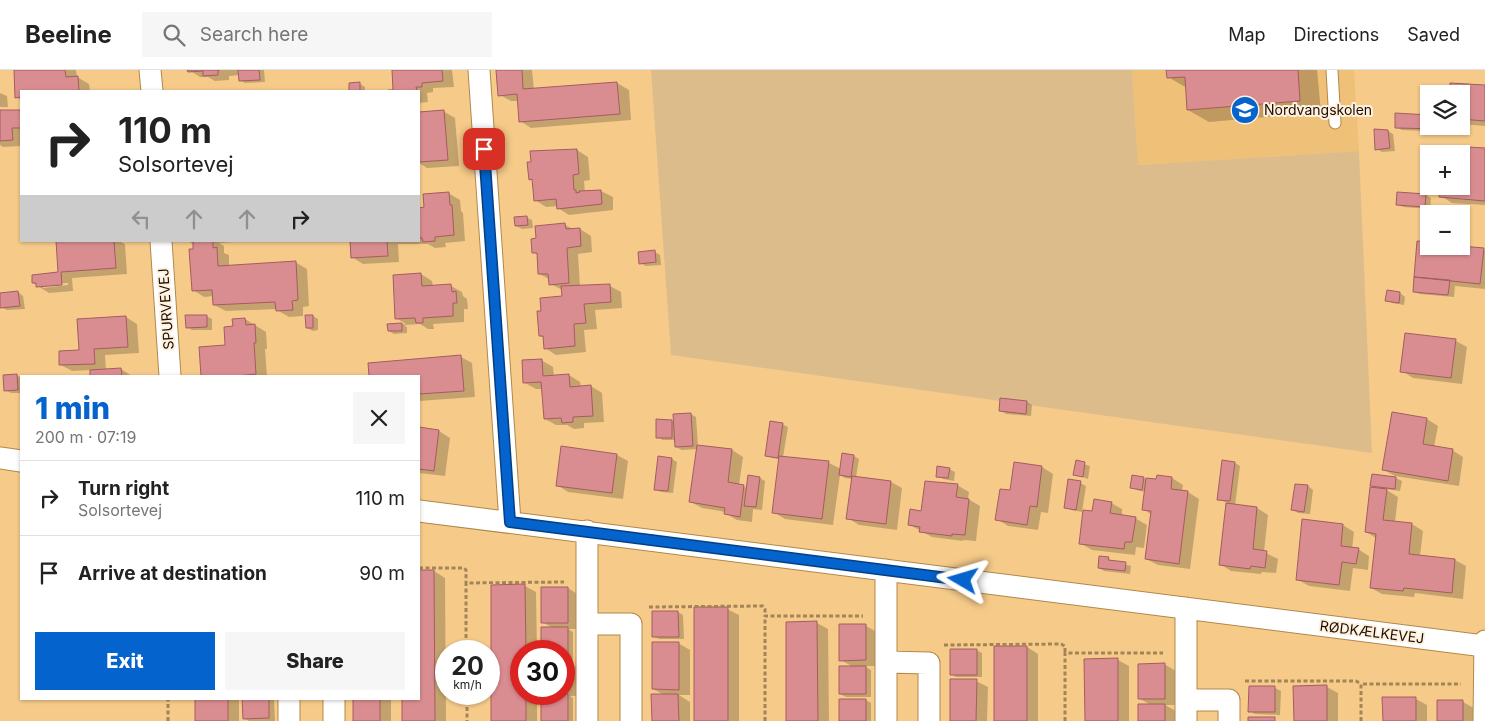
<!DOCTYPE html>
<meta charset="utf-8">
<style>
:root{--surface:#fff;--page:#f6f6f6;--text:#222;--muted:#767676;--line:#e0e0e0;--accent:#0463cc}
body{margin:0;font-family:Inter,sans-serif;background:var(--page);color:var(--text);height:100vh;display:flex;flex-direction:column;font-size:19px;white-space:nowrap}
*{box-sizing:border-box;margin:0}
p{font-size:16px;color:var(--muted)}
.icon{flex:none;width:28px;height:28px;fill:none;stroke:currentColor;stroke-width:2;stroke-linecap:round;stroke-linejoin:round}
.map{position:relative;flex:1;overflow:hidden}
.details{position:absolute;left:20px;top:305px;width:400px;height:325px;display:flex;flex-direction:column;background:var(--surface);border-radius:0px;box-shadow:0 1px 4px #0004}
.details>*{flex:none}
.banner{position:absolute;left:20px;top:20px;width:400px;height:152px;border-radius:0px;box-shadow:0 1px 4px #0004;background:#fff;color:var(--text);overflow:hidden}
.controls{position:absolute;left:1420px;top:15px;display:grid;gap:10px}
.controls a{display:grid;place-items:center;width:50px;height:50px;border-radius:0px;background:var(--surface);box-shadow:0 1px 4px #0004;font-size:25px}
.speed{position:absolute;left:435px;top:570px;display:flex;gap:10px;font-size:25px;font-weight:700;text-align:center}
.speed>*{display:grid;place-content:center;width:65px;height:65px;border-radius:50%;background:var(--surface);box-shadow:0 1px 4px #0004;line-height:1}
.speed small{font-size:12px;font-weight:400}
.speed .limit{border:8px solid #d22;background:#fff;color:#111}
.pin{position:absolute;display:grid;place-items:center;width:42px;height:42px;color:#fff;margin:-21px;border-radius:10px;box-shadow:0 2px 8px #0006}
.me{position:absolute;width:55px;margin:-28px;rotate:277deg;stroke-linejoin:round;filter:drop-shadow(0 0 4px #0008)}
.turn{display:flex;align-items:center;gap:18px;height:105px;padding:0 15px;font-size:22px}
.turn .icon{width:65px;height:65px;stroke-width:2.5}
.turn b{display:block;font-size:35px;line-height:42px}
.lanes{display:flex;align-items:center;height:48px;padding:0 15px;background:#0003;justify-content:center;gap:25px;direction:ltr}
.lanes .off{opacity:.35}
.round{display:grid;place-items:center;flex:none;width:52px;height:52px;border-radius:0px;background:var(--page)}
.headline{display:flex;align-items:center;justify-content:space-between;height:85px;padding:0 15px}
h1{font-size:30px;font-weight:800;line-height:38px;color:var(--accent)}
.button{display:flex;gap:10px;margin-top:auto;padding:10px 15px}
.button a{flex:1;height:58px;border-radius:0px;background:var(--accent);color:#fff;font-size:20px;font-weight:800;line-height:58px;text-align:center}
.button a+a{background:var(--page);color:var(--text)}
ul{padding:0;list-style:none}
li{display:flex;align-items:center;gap:15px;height:75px;padding:0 15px;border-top:1px solid var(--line)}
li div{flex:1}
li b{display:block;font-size:19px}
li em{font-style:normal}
header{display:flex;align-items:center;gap:30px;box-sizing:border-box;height:70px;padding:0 25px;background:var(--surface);border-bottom:1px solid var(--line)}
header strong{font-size:24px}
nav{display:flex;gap:28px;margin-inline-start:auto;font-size:18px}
.search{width:350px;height:45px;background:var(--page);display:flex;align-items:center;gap:12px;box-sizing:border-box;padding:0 18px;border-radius:0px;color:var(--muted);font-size:19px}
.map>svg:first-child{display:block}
</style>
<header>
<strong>Beeline</strong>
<div class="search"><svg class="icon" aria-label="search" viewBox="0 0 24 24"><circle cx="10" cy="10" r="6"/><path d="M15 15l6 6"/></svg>Search here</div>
<nav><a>Map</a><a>Directions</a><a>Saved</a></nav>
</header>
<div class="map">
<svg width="1485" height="651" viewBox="0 0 1485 651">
<rect width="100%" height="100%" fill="#f6cb8a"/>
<path fill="#efc078" d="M1132,0H1354L1359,81L1138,95Z"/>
<path fill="#ddbc8c" d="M651,0H1132L1138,95L1359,81L1372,383L671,285Z"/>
<path fill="#0003" fill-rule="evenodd" d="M15,0H76L77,7L89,14L90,21H21V30L16,27Z
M189,0H264L265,12L245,13L240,10V5L229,6V10L215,11L208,7H200Z
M393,0H452L454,17L433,18V22L427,23L428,32L419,33V21H389H395Z
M498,0H532L534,20L617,13L629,20L631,50L531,58L520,51L518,31H511L500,25Z
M1167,0H1317L1321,42L1209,52L1188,40L1187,18L1168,7Z
M359,13L365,17V21H350V14Z
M1485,16V56L1461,54V24Z
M0,23L7,26L8,37H0Z
M21,41V76L3,77L0,75V43Z
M443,41L455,48L459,96L427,98L419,93V43Z
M1446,56V62L1402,60L1396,57Z
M1388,61L1393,64L1395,81L1382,82L1377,79Z
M1485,79V135L1452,133L1441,126L1461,116L1467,97Z
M577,80L588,87L590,110L584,111L585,122L601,121L613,127V140L569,145L558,138V136L546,137L535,130L533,111L530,109Z
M448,123L460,130L461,141L463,143L465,171L445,173L446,177L435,178L428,174H398L399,192L363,194L352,187L351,171H419V139H425Z
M1426,125L1431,128L1430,139L1403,137L1397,134Z
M526,147L532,150L533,158L522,159L516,156Z
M565,155L573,159H580L591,166L592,182L578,184L580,217L610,216L621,222L622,238L595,240L597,259L584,260L586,282L556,285L545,278L544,268L540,266L542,242L564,228L563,220L550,214L549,209L539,204L537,184L533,182Z
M62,171H119L125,174L127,204L72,208L73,221L49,223L33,213L59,203ZM68,213V215L43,218V215Z
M188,171H250L219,173L224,176V183L229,185V196L295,192L307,199L309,236L303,237V246L289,247L277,240V239L226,241L214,235V226L204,227L193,220L194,175Z
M1429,176L1485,180V219L1455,216L1454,227L1419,224L1414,221Z
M655,182L660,185L661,195L646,196L640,193Z
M421,204L432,211L433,217L451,216L462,222L463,226L467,229L468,239H464V252L433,254L434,259H428L420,254L404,255L407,257V263L394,264L389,261V255L406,254L396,248Z
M18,222L23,226L25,239L7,240L1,237L0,224Z
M1400,223L1405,227L1404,235L1392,233L1387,230Z
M206,246L212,249V260H192L187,257Z
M313,246L318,249V260L313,261L307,258Z
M126,247L137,254L139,283L105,285L106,300L121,299L132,306H92V300L72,301L61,295Z
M245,249L266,262L267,279H265L267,306H202L200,278L226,276L234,257Z
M1456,271L1467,277L1462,314L1413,308L1402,301Z
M461,287L472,293L475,327L419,331V306H371L370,294Z
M541,290L553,297L554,306L569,305L580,312L581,317L591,316L602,323L604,352L584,353V358L574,359L567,355H556L545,349L543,319H536L525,313Z
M17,305L21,308V323H11L5,320Z
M1027,332L1032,335L1031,346L1006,344L1000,340Z
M691,344L696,347L698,376L732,380L743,387L739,415L747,418L749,407L760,408L765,411L762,440L753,439L752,452L737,450L725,443L726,442L702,438L691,432L698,379L682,380L676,377V370H663L657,367L672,351L674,352Z
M1427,349L1438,356L1434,377L1452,380L1463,387L1459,416L1395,406L1384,400Z
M782,354L788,357L783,387L829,393L841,399L854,386L859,389L856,407L891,412L902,418L897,460L859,455L848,448L852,409L845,408L840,405L833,455L785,449L773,442L780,389L772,388L766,385Z
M419,359L439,361L450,368L445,406L419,403Z
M562,378L617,385L628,391L623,429L568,422L557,415Z
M672,389L677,392L673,423L661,422L656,419Z
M1077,392L1090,396L1088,409L1075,404Z
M1015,393L1042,397L1053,404L1048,443L1041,442L1038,460L1008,456L997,449L1011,421Z
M1235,393L1240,396L1235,436L1257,438L1268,445L1264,482L1278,489L1276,503L1262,502L1261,504L1231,501L1220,494L1227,433L1218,429Z
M949,399L955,402L954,411L943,409L937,406Z
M1373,405L1396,408L1402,411L1400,421L1385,419L1398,427L1395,452L1412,454L1423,461L1420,486L1455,490L1466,496L1463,529L1415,523L1414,527L1382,524L1371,518L1376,468L1366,462L1379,419L1372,415Z
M1143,408L1147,410L1157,411L1172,408L1183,415L1182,421L1188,422L1199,429L1190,499L1158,495L1146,489L1152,445L1143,439L1145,422L1137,420L1131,417Z
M1080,413L1086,416L1082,442L1071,440L1065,437Z
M957,415L969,422L968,429L980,436L976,471L963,470V471L932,467L910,455L922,442Z
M1296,415L1308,416L1313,420L1310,444L1298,443L1293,440Z
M1111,433L1122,439V446L1135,448L1147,455L1144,478L1136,477L1135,485L1092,480L1080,473L1094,442Z
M1343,455L1354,462L1352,479H1358L1369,486L1368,500L1353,498L1350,521L1309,516L1297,509Z
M1108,489L1131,496L1130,504L1104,501L1099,498Z
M419,501H434L445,508L446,651H404V629H419Z
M525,516L536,522L537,581H521V624H537V651H493Z
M568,518L579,525V559H568L573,562V589H564V581H542V558H553L542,552Z
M727,539L739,545V651H695Z
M678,542L683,545L684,569H659L653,566Z
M817,553L828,559L829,651H787Z
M866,556L877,562V596H864L871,600V627H846L840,624L853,597L841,590Z
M678,573L690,580V625H679L690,632V651H653L664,625L653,619Z
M1027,577L1038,584V651H995Z
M976,580L982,583V607H956L951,604Z
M1118,590L1129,596V651H1086Z
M564,592L568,593L579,599V626H570L573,628V651H542L552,625L549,624H564Z
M1164,594L1176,601V635H1165L1176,641V651H1139L1151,635L1140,629Z
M976,611L988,617L987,651H951Z
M1250,617L1275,618L1281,621L1280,645L1255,644L1250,641Z
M1327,617L1338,623V651H1295Z
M196,629H239V651H196Z
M244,629H274L275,651H249L244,648Z
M355,629H391V651H355Z
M1416,629L1427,635V651H1384Z
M866,630L871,633V651H841Z
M1463,632L1479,641V651H1438Z"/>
<path fill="#da8d90" stroke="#a45c60" d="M14,0H65L66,7L78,6L79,21H21V27L15,28Z
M187,0H220H218V5L203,6V1L188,2Z
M238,0H259L260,10L239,11Z
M392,0H442L443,11L422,13V17H416L417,21H388V20H393Z
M496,0H522L523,19L617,12L620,44L519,52L517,24L498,26Z
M1166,0H1298L1300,31L1187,40L1185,7L1167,8Z
M360,12V21H349V13Z
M1450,13L1485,15V51L1461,49V24H1450Z
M0,40H21V58H12L13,70L0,71Z
M444,40L448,90L419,92V42Z
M1395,43L1429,45V56H1441V59L1395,58Z
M1374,59L1388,60L1390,78L1375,80Z
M1467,77L1485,78V131L1439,127L1440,116H1461V95H1466Z
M577,79L579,104L573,105L574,120H576V123L580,122L579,121L601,120L602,134L557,139L556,129L534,131L532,109L529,110L527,92H531L530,81Z
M449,122L450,135H452L454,165L435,167V171L423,172L422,168H419V138L424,137L423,124Z
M1397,122L1426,124L1425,137L1396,135Z
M527,146L528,155L515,156L514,147Z
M565,153L566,159L580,158L581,176L567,178L569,213L549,215L548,204H538L537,183H532L531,169L536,168L535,156Z
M56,171H114L116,198L61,202L62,215L36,217V213H32V205L58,202Z
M193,171H213V178L217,177L218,196L296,191L298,230L292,231L293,240L276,241L275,232L213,235L212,220L192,221L189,179H193Z
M350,171H387L388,186L351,188Z
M1417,171L1429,172V176H1461L1484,178L1480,214L1414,207Z
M655,180L656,192L639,194L638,182Z
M421,203L422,216L451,214L452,222L456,221L457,233H453V246L423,248V253H416L415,248L395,249L393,205Z
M1414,207L1450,210L1448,225L1413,222Z
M610,214L611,232L584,234L586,253L574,254L575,276L544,279L543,266H539L537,241H541L540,228L562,226L561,216Z
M1387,220L1400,222L1399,233L1385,231Z
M18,221L20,236L0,238V223Z
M185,245H207V257L186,258Z
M305,245H313V258H306Z
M126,246L128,277L94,279L95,294L59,295V281L79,280L77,249Z
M245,248L246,255L255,254L256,273H254L256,304L238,306H201L199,277L225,275L224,257L233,256L232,249Z
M402,253V261H388L387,254Z
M1405,263L1456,269L1451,308L1400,302Z
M461,285L464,321L419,324V306H369L368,293Z
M542,289L543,306L569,304L570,317L591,315L593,346L573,347V352L562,353L561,348L544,349L541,312L523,313L522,290Z
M121,298L122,306H90V300Z
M17,304L18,320L4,321L3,305Z
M1000,328L1027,331L1026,344L999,341Z
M1392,342L1427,348L1423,374L1453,379L1448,411L1382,400Z
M691,343L693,376L675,377L673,344Z
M656,349L672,350V368H656Z
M770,351L783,353L778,388L765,386Z
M419,357L439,360L434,401L419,399Z
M697,375L732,379L728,412L744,415L740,447L724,444L725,438L689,432Z
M561,376L617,384L612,423L556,416Z
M842,383L854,385L851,407L839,405Z
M658,386L672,388L668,421L654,420Z
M779,386L829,391L822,449L772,443Z
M1076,390L1085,392L1083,407L1073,405Z
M1222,390L1235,392L1230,431L1217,430Z
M1014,392L1042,396L1037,437L1030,436L1027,455L995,450L1000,419L1010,420Z
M937,396L950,398L948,408L936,407Z
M1372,404L1396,407L1395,419L1370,416Z
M748,405L760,407L756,437L744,436Z
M1132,405L1144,407L1142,420L1130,418Z
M1157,405L1172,407L1171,419L1188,421L1179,494L1145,489L1151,441L1142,440L1146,408L1156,409Z
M852,406L891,411L886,454L846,449Z
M1068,409L1081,411L1076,440L1064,438Z
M925,411L958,414L956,427L969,429L965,465L952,464V466L919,462L920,457L908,455L910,439L921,441Z
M1295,414L1308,415L1304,442L1291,440Z
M1370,417L1387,419L1383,450L1412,453L1409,484L1455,489L1452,523L1404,518L1403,521L1370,518L1376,464L1365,462Z
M1094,429L1112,432L1110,443L1136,447L1132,472H1125L1124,479L1079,474L1083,440L1092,441Z
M1226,433L1257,437L1253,479L1267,481L1265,498L1251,496L1250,499L1219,495Z
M1302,449L1343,454L1341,476L1359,478L1356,494L1342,492L1339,515L1296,510Z
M1099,486L1109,487L1108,490L1126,492L1125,501L1098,498Z
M419,500H434L435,651H402V629H419Z
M525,514L526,581H521V624H526V651H491V515Z
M541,517H568V553H541Z
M694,537H728V651H694Z
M652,541H678L679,567H652Z
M817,551L818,651H786V552Z
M839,554H866V590L839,591Z
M541,557H568V586H564V581H541Z
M652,572H679V620L652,619Z
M994,576H1027V651H994Z
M950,579H977V605H950Z
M1118,588V651H1085L1084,589Z
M564,591H568V620H564Z
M1165,593V629H1138V594Z
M839,596H866V624H839Z
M950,609H977L976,651H950Z
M1327,615V651H1294L1293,616Z
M1249,616H1275V642H1248Z
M541,624H568V651H541Z
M651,624H678L679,651H652Z
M1382,627H1416V651H1383Z
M195,629H228V651H195Z
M242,629H269V648L243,649Z
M353,629H380V651H353Z
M839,629H866V651H839Z
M1437,630H1463V651H1437Z
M1138,634H1165V651H1138Z
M1248,647H1275V651H1248Z"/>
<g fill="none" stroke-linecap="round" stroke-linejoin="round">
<defs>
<path id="lane" d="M1332,0L1335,53"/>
<path id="street" d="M150,0L152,21
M479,0L510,452
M161,171L170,306
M0,388L21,391
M419,441L1484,576
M587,461V651
M587,554H631V651
M886,592L929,593V651
M289,629V651
M334,629V651
M1186,630H1229V651
M886,651V500
M1186,651V538
M1484,651L1485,571"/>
</defs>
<use href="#lane" stroke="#b18849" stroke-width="13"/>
<use href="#street" stroke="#b18849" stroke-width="23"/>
<path stroke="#a48456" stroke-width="3" stroke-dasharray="4 2.5" stroke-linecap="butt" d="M419,498H464L466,500V513
M649,537L763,536L765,539V546
M944,575L1061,574L1065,576V583
M466,581V513L564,512
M1245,611H1356L1361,614
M467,624V651
M168,651V629
M765,651V546H863
M1065,651V583H1163
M1361,651V614H1461"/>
<use href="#lane" stroke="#fff" stroke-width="11"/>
<use href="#street" stroke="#fff" stroke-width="21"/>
</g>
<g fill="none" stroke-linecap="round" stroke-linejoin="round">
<defs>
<path id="route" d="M484,79L510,452L963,510"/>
</defs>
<use href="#route" stroke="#034085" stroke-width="12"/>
<use href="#route" stroke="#0463cc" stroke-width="9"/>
</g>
<defs>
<symbol id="school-disc" viewBox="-11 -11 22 22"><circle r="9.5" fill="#0463cc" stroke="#fff1df"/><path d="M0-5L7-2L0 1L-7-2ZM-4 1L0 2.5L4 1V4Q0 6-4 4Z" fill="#fff"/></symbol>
</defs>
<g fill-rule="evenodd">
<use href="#school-disc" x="1229" y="24" width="32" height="32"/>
</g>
<g text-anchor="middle" stroke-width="4" stroke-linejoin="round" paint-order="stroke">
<g font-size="14" fill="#1d0e00" stroke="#fff1df" text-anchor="start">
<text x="1264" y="45">Nordvangskolen</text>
</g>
<g font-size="14" fill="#1d0e00" stroke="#fff1df">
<text transform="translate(166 239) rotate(-94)" y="5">SPURVEVEJ</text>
<text transform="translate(1372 562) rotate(7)" y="5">RØDKÆLKEVEJ</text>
</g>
</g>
</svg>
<div class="controls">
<a><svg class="icon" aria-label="layers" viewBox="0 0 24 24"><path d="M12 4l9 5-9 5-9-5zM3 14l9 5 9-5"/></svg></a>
<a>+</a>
<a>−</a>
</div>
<div class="speed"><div>20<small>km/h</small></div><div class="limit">30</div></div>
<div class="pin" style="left:484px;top:79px;background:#d93025"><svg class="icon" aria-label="arrive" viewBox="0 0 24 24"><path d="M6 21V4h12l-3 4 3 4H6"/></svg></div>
<svg class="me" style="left:963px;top:510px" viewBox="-20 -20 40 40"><path d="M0-17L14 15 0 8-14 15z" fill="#0463cc" stroke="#fff" stroke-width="4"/></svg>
<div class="banner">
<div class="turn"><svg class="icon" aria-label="right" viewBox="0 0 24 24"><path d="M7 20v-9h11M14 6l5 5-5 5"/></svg><div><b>110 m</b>Solsortevej</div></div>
<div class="lanes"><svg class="icon off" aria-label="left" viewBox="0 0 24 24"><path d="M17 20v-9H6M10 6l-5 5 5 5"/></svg><svg class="icon off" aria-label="ahead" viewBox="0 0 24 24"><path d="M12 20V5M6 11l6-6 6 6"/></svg><svg class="icon off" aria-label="ahead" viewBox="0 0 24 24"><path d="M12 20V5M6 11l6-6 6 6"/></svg><svg class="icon" aria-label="right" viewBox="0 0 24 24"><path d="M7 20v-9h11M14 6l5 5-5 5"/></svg></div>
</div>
<section class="details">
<div class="headline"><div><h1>1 min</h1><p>200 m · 07:19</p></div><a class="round"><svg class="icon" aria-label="close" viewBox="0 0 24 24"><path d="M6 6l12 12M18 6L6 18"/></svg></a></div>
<ul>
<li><svg class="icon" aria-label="right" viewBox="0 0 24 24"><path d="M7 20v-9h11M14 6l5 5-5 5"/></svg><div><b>Turn right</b><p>Solsortevej</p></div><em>110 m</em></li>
<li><svg class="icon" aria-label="arrive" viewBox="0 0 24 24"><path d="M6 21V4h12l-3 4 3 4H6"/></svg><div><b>Arrive at destination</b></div><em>90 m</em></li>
</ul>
<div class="button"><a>Exit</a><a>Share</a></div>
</section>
</div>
